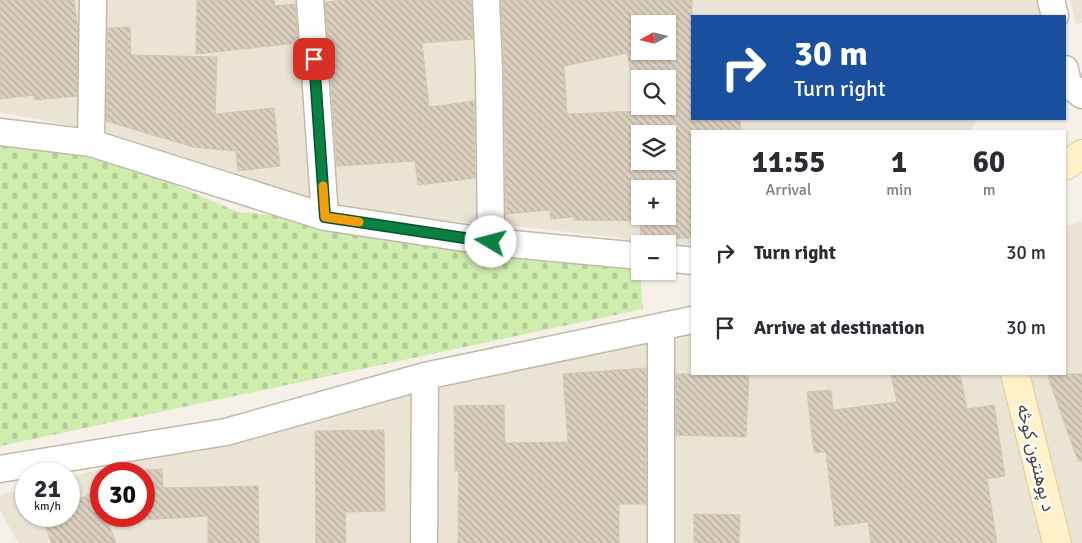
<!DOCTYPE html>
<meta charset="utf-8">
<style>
:root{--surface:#fff;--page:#f7f7f7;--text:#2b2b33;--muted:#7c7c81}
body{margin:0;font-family:Signika,"Noto Sans Arabic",sans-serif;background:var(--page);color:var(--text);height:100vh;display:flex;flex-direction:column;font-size:19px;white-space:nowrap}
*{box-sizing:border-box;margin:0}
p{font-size:16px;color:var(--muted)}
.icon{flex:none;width:28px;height:28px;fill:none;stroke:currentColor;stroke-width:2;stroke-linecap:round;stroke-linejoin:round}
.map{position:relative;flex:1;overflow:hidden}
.panel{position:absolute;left:691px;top:130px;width:375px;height:245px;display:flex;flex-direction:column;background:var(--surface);border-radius:0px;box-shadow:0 1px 4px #0004}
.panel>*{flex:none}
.hud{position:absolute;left:691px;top:15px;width:375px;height:105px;border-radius:0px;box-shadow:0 1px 4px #0004;background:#1a4fa0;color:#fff;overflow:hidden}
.needle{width:32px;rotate:262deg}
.tools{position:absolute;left:631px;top:15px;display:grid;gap:10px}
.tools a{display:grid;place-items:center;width:45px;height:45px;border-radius:0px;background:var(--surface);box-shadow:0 1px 4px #0004;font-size:25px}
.speed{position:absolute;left:15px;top:462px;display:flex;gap:10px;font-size:25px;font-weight:700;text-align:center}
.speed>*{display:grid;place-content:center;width:65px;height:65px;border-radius:50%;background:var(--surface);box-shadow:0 1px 4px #0004;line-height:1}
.speed small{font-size:12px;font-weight:400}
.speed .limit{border:8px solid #d22;background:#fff;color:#111}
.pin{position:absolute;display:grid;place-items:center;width:42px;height:42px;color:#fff;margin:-21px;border-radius:10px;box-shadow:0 2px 8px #0006}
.me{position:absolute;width:55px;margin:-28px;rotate:278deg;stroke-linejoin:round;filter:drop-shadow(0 0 4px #0008)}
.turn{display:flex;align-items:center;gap:18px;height:105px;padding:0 20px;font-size:22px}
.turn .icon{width:65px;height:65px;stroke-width:2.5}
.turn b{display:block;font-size:35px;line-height:42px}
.eta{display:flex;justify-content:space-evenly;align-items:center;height:85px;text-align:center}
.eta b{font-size:30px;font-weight:700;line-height:35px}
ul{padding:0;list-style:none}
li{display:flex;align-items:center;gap:15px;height:75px;padding:0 20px}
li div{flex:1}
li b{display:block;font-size:19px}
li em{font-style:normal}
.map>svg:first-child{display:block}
</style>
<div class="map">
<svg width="1082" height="543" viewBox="0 0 1082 543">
<defs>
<pattern id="cemetery-stones" width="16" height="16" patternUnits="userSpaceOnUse" patternTransform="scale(1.25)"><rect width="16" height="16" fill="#cfedad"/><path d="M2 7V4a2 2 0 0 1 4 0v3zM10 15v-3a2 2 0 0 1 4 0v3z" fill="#b3cc95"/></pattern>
<pattern id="building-back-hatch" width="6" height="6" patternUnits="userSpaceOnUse" patternTransform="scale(1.25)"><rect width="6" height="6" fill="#dbd0bf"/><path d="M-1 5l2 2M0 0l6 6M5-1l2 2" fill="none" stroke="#b4aa9c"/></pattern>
</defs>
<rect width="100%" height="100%" fill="#f5f1e8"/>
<path fill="#eae4d5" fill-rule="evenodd" d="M0,0H1037L1041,16H692V119H978L969,131H692V251L668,249V244H641L621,238L496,224L362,215L294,204L88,129L0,112ZM640,24H668V51H640ZM640,79H668V106H640ZM640,134H668V161H640ZM640,189H668V216H640Z
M1070,0H1082V23L1076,24Z
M1082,222V543H18L0,510V495L26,488V516H69V477L692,320V374H1065V226ZM101,474H144V516H101Z"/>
<path fill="url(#cemetery-stones)" d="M0,135L69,140L238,212L538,242L639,259L643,309L0,446Z"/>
<path fill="url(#building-back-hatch)" stroke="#d4c6ae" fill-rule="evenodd" d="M0,0H74L78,29L77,96L34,100V95L0,99Z
M197,0H274L275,6L295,4L298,43L196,54Z
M347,0H471L473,39L422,43L429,107L474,101L475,178L418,185L415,161L337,166L325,2Z
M501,0H692V119H740L741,131H692V238L641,239L640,221L574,220V217L551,219L550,210L506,214L504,70ZM640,24H668V51H640ZM627,53L639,111L567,114L564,66ZM640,79H668V106H640ZM640,134H668V161H640ZM640,189H668V216H640Z
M130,27L131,55L217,57L215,114L274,108L280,166L238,171L236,151L193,147L106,121L108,28Z
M646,368V504H619V543H458L459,471H455L454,406L504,405L505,443L568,442L563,374Z
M676,374H749L746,437L676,435Z
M891,374H960L967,409L994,405L1005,476L987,479L997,543H871L868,522L835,526L826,452L814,453L807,392L831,390L833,410L897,402Z
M1047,374H1082V461H1078Z
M384,430L385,511L345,512L346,543H316L315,431Z
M162,469L163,488L258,486L259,543H208V516L108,522L116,543H52L41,516H69V503L101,490V516H144V474H129V471Z
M694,514L740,515L739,543H694Z"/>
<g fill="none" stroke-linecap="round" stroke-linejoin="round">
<defs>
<path id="street" d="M310,0L325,217
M486,0L489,70L491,242
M1051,0L1055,16
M1065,69L1068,84L1082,95
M0,132L91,143L325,217L491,242L640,256
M91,143L93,0
M668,258L692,261
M0,469L226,432L425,376L692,320
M424,543L425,376
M661,543V328"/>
<path id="secondary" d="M1065,166L1082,154
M1015,374L1057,543"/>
</defs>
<use href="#street" stroke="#c2baa9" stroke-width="29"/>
<use href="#secondary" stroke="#ddca95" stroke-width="30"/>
<use href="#street" stroke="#fff" stroke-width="26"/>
<use href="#secondary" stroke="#fff2c8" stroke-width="28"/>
</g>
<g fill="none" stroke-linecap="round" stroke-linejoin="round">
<defs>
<path id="route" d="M314,59L325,217L491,242"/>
</defs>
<use href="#route" stroke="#07532c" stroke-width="12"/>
<use href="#route" stroke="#0b8043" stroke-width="9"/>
<path stroke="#f59e0b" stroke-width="9" d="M323,186L325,217L359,222"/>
</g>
<g text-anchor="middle" stroke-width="5" stroke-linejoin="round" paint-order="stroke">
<g font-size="18" fill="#494235" stroke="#fff">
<text transform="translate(1036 458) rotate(76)" y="6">د پوهنتون کوڅه</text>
</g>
</g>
</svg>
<div class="tools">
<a><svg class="needle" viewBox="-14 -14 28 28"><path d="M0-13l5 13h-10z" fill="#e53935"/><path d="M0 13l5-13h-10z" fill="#7c7c81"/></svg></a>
<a><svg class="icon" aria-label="search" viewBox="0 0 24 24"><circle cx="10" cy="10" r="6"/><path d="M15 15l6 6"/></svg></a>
<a><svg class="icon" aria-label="layers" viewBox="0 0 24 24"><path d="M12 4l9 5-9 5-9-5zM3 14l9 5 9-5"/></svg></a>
<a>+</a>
<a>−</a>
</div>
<div class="speed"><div>21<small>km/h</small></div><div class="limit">30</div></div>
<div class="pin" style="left:314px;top:59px;background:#d93025"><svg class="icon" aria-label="arrive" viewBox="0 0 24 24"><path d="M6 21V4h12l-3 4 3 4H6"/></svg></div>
<svg class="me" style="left:491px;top:242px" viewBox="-20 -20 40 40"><circle r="19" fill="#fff"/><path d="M0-13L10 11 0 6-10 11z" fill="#0b8043"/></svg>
<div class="hud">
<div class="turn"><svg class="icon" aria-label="right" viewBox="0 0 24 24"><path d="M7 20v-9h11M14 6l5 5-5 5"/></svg><div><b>30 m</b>Turn right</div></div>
</div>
<section class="panel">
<div class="eta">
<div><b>11:55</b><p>Arrival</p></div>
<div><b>1</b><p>min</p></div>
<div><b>60</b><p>m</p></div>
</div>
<ul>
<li><svg class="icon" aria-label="right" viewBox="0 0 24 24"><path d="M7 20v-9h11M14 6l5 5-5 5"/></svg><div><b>Turn right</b></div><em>30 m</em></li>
<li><svg class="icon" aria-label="arrive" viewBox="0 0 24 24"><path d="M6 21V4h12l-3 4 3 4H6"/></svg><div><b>Arrive at destination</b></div><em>30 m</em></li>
</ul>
</section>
</div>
